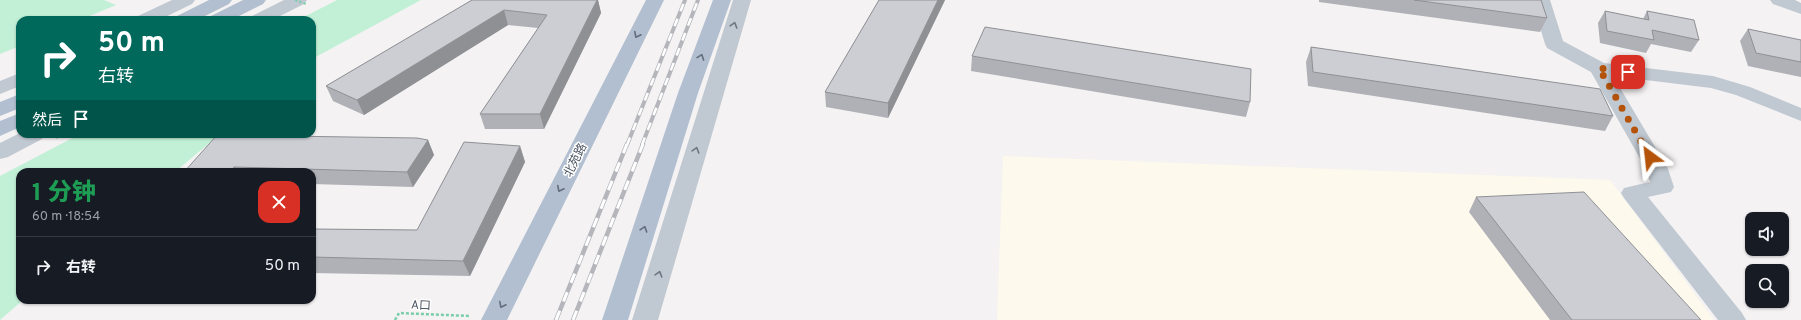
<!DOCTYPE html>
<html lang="zh">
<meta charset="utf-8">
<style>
:root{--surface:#171b24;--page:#20242c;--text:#f1f3f6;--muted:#9ea1a6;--line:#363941}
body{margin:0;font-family:Overpass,"Noto Sans SC",sans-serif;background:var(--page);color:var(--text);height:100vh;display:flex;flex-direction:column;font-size:15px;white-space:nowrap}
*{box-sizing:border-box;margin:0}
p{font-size:13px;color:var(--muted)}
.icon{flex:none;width:22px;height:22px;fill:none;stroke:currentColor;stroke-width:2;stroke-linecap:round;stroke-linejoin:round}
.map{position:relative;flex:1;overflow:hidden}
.side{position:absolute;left:16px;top:168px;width:300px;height:136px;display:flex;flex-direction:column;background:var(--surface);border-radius:12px;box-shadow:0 1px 3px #0004}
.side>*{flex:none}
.top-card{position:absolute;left:16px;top:16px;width:300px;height:122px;border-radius:12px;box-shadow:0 1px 3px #0004;background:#00695c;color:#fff;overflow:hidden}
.controls{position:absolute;left:1745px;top:212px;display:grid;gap:8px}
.controls a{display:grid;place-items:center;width:44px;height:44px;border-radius:8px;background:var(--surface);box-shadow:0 1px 3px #0004;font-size:20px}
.pin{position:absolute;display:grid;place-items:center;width:34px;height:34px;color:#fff;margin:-17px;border-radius:8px;box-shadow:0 2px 6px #0006}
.me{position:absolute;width:44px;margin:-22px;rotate:330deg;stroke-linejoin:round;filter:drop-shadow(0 0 3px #0008)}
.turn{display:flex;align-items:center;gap:14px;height:84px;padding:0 16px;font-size:18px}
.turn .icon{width:52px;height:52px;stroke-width:2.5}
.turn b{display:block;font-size:28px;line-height:34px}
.then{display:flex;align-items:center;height:38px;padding:0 16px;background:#0003;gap:8px;font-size:15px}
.round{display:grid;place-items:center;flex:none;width:42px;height:42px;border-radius:12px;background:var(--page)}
.summary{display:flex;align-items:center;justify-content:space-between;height:68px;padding:0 16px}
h1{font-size:24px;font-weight:800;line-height:30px;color:#1e9e55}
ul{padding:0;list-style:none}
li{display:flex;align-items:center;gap:12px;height:60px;padding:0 16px;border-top:1px solid var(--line)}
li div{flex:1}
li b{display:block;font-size:15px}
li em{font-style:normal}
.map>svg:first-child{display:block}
</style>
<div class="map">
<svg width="1801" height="320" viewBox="0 0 1801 320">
<rect width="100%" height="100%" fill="#f4f2f2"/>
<path fill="#fdf9ed" d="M1003,156L1610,180L1714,320H997Z"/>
<path fill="#c2f0d7" d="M0,0H104L116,5L80,20H20V46L0,54Z
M337,0H421L312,59V20H298Z
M80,134H220L175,172H20V300H23L0,320V176Z"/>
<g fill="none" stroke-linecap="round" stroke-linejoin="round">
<path stroke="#79ceab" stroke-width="2" stroke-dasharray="2.5 2" stroke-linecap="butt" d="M56,138L63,134"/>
<path stroke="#79ceab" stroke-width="2.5" stroke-dasharray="3 2" stroke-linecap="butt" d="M395,320L399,313L470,316"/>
<path fill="#c0c8d1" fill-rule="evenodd" d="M172,0H195L192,4L159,20H135L138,16Z
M284,0H307L304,4L272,20H249L252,16Z
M733,0H751L658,320H632Z
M1532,0H1550L1563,41L1604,63L1713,76L1750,87L1801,108V121L1736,95L1711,88L1613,76L1668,169L1674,187L1671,192L1648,197L1742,313L1746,320H1718L1624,198L1621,193L1624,188L1650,182L1646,169L1591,72L1547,48L1545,44Z
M1770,0H1795L1801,3V14L1773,4Z
M20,73V86L0,94V81Z
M20,133V134H45L42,139L8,157L0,159V143Z"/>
<path fill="#b2bfd0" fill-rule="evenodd" d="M209,0H232L229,4L197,20H174L177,16Z
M243,0H266L263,4L231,20H208L211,16Z
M646,0H664L507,320H481Z
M713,0H731L698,93L628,320H602L678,93Z
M20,94V108L0,116V102Z
M20,113V127L0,136V121Z"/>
<defs>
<path id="rail-far1" d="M627,145L685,0
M642,145L698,0"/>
<path id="rail" d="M556,320L627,144
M573,320L643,144"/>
</defs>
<use href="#rail-far1" stroke="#b4b6bc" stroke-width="4"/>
<use href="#rail" stroke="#b4b6bc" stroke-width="4.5"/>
<use href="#rail-far1" stroke="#fff" stroke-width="2.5" stroke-dasharray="8" stroke-linecap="butt"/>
<use href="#rail" stroke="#fff" stroke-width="3" stroke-dasharray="10" stroke-linecap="butt"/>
<path stroke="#79ceab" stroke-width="2" stroke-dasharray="2.5 2" stroke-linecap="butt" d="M295,0L306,4"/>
</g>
<path fill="#afb1b6" d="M472,0H598L601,13L544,129H485L480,114L538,28L508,25L364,115L333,101L326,86Z
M879,0H945L888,118L826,107L825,92Z
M1319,0H1541L1547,18L1540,32L1319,2Z
M1605,11L1643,19L1647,11L1699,40L1691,52L1651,44L1646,53L1600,43L1598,23Z
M1748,29L1801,40V77L1748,66L1740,41Z
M1311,47L1613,116L1605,131L1308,86L1306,62Z
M972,56L1250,102L1246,117L971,71Z
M428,140L434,155L413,187L312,184V172H184Z
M520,146L525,162L470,276L312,273V229L417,230Z
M1476,197L1701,320H1550L1469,212Z"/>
<path fill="#8f9094" d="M597,0H598L601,13L544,129L540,114Z
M938,0H945L888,118V103Z
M504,10L508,25L364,115L357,100Z
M428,140L434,155L413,187L407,172Z
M520,146L525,162L470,276L463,261Z
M234,167L237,172H230Z"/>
<path fill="#ccced4" stroke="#8f9094" d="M472,0H597L540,114H480L547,15L504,10L357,100L326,86Z
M879,0H938L888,103L825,92Z
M1414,0H1541L1547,18Z
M1605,11L1649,20L1647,11L1694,20L1699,40L1652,30L1654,40L1607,31Z
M985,27L1251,69L1250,102L972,56Z
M1748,29L1801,40V62L1756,53Z
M1311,47L1600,89L1613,116L1313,72Z
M217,135L417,138L428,140L407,172L234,167L230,172H184Z
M464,142L520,146L463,261L312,257V229L417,230Z
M1584,192L1701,320H1572L1476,197Z"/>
<defs><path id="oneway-chevron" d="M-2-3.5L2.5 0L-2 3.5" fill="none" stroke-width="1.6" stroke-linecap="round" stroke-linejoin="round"/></defs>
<g stroke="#6d7682">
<use href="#oneway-chevron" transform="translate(734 25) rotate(-73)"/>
<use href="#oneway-chevron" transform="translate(696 150) rotate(-73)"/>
<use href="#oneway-chevron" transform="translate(659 274) rotate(-73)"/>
</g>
<g stroke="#636e7c">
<use href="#oneway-chevron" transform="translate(637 35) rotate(117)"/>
<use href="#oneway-chevron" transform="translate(701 57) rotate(-70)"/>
<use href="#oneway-chevron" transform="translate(560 189) rotate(117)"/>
<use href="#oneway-chevron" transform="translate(644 229) rotate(-72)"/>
<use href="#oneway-chevron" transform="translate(502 305) rotate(117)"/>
</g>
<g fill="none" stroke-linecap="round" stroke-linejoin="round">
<path stroke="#b45309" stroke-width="7" stroke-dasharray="0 12.6" d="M1628,72L1599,68L1650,157"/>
</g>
<g text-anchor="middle" stroke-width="3" stroke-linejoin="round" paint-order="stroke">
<g font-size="12" fill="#495360" stroke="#fff">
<text transform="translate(575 160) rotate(-63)" y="4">北苑路</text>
<text transform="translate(421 305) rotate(3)" y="4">A口</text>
</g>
</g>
</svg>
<div class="controls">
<a><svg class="icon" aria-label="sound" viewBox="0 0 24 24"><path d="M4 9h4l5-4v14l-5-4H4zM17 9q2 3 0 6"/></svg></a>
<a><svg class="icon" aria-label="search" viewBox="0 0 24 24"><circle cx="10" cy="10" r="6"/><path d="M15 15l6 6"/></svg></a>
</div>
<div class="pin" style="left:1628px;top:72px;background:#d93025"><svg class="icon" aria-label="arrive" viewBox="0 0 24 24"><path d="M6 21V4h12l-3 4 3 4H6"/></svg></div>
<svg class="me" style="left:1650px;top:157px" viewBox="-20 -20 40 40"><path d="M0-17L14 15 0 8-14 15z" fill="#b45309" stroke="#fff" stroke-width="4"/></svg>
<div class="top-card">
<div class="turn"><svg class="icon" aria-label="right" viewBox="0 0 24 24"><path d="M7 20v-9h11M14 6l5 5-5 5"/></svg><div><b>50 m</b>右转</div></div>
<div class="then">然后<svg class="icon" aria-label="arrive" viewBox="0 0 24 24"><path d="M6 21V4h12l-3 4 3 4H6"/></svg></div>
</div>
<section class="side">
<div class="summary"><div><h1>1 分钟</h1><p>60 m · 18:54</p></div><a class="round" style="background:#d93025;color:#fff"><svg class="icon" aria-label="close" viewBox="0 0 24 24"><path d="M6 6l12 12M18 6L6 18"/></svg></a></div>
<ul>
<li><svg class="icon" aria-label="right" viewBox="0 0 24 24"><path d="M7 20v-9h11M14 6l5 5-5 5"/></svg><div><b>右转</b></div><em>50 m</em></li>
</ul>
</section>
</div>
